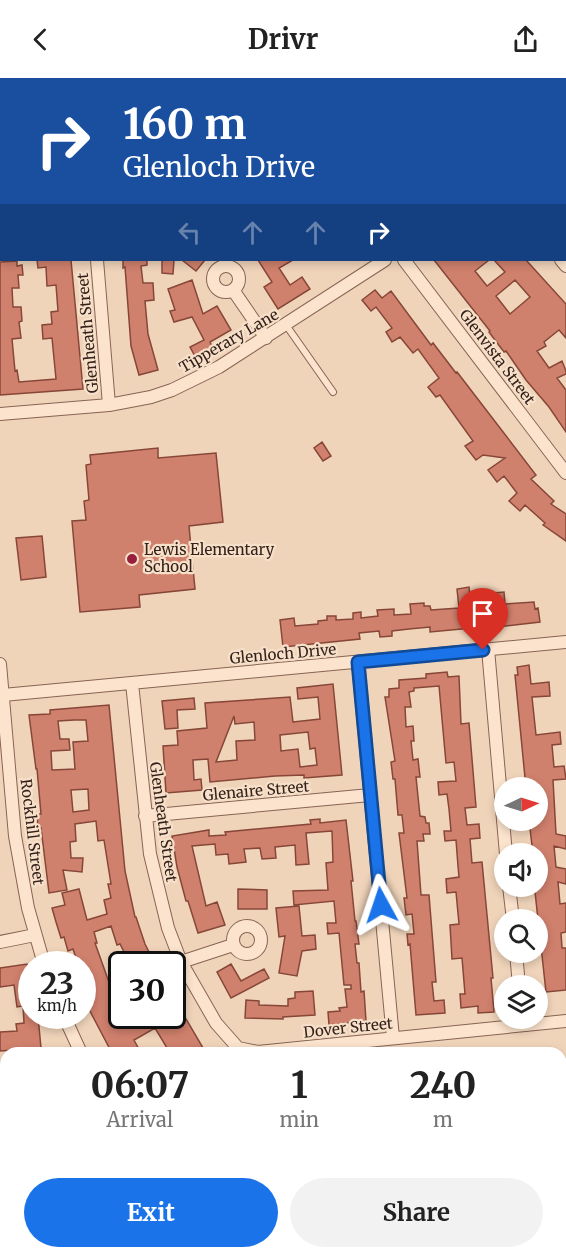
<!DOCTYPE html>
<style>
:root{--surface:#fff;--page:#f2f2f2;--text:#222;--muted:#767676;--accent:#1a73e8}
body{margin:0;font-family:Merriweather,serif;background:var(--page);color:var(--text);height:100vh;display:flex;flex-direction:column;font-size:22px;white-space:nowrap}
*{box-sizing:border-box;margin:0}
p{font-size:20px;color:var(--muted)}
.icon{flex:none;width:33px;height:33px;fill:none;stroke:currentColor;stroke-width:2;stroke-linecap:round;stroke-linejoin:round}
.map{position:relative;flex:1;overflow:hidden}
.drawer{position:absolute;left:0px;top:969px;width:567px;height:212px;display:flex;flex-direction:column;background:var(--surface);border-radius:18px 18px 0 0;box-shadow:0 3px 9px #0003}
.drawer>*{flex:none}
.guide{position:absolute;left:0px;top:0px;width:567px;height:183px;box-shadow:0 3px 9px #0003;background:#1a4fa0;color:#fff;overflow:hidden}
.needle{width:39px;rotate:86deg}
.controls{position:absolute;left:494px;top:699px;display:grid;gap:12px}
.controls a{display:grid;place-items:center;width:54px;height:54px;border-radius:50%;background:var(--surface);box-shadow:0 3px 9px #0003;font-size:30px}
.speed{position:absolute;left:18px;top:873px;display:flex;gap:12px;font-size:30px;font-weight:700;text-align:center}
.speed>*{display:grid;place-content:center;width:78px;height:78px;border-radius:50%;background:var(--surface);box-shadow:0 3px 9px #0003;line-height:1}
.speed small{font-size:15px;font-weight:400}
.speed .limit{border:3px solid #111;border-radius:9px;background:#fff;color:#111}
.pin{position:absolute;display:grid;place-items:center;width:51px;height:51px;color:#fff;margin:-62px -26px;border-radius:50% 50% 50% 0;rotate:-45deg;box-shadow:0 0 6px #0007}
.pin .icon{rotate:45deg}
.me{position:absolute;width:66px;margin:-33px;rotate:355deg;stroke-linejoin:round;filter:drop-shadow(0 0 4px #0008)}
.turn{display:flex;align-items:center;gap:21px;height:126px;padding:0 24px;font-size:27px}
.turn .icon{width:78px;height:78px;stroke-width:2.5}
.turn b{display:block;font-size:42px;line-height:51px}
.lanes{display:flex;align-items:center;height:57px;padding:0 24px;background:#0003;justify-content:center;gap:30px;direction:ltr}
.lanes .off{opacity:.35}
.eta{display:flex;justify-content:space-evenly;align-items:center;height:102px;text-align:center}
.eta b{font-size:36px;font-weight:700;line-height:42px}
.action{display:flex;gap:12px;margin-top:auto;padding:12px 24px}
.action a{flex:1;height:69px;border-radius:36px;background:var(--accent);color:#fff;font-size:24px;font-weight:700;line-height:69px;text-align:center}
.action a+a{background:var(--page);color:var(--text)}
header{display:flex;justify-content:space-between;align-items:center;height:78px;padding:0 24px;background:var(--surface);font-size:27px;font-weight:700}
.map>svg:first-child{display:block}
</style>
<header><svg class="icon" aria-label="back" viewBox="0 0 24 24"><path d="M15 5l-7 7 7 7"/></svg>Drivr<svg class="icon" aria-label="share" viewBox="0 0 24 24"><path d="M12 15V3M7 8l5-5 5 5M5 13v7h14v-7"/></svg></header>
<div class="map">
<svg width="566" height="1180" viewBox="0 0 566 1180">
<rect width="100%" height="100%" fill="#f0d4ba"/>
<path fill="#d0816d" stroke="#874738" stroke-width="1.5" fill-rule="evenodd" d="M37,182H71L83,311L0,317V184L17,183V188L22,187L23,197H18L19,210H12L13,229H21L22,243L19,244L21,260L12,261L15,293L17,292L19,304L56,301L52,260L43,261L42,247L52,246L51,234L58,233L56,207L47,208L46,189L38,190Z
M123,182H147V187L141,188L143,205H153L154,222L145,223L148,256L158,292L139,297L131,268L125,189L123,190Z
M162,182H174L173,196L162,195Z
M182,182H205L196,193Z
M258,182H293L279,190L290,207L302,199L310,211L278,231L264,209L272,204Z
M434,182H489L475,193L487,208L505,194L494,182H526L566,226V260L559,252L544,264L546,268L537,273L549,290L562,283L566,293V296L557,300L566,312V354L549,329L526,302L506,273L504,274L489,254L490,253ZM515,202L530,219L510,236L496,218Z
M192,202L203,236L217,228L231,252L210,264L213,270L196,280L190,269L204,262L192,239L174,244L170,233L175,232L168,211Z
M375,212L382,220L391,213L431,267L433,265L456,295L457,294L536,397L531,401L554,423L551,426L566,436V463L543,447L545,445L525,427L520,433L509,423L517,415L504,398L497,404L488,392L505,380L483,377L476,382L465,368L473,363L440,317L436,319L428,309L439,300L418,271L413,275L400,259L392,264L386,254L392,250L376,229L371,233L362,222Z
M322,364L331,378L323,383L314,370Z
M158,370V380L216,375L223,444L189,448L195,511L139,517L140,529L80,534L72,443L86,442L84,423L89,422L86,387L91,386L90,377Z
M42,458L46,499L21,502L16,460Z
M469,509L470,517L504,514L505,526L534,524L535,531L538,530L540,544L497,549L495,537L471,539L472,550L430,554V549L409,551L392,553V558L380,559L379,553L359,555L360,561L283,569L280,542L294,540L295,548L318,546V543L327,542V538H336V542L353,541V535L361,534V540L378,538L377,532L394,531V537L411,536L410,526L424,525V528H430L431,532L459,530L457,511Z
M529,587L531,606L549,604L550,618L532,619L536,657L560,654L561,666L552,667L554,689L564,688L566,701L553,702L556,756L566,758V771L554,768L556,789L566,791V806L558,804L560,826L566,825V854L561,855L562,870H566V912L546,914L535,814L538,803L537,776H533L529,742H537V710H526L515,597H518L517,589Z
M447,594L448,599L459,598L461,646L469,645L476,729L465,730L467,747L479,746L480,760L470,761L472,785L482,784L493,900H491L494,934L478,935V928L461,930L460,916H465L462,880L452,881L450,847L459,846L456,814L447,815L446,801L459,799L458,788L456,762L445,763L444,753H451L449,731L447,716L439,717L438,704L456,703L454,684L446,685L439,608L414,610V613L409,614L411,629H405L406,649L413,648L414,663H411L413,682L418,681L420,699H416L420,738L425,739L426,745H429L430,756H423L424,763H417L421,817H429L436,904H432L434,923L444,922L445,935L416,937L410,866L408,867L407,856H414L412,836L406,837L404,820H407L399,755H404L402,737H398L395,701H393L391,684L395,683L385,619H389V611L399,610V602L426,600V596Z
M333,606L342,697L304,700V697L275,698L210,704L208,681L193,682L194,702L201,701L202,712L166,715L163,668L178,667L177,653L207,650L205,625L290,619L293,644L320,641L318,619L298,621L297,610ZM234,638L235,646L254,644L255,662L236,663L237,682L216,684ZM308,654L310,671L315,670L317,687L300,689L298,671L281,673L280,657Z
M194,620L195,631L177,632L178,650L165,651L162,623Z
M109,627L125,793L135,839H136L145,866L155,886H130L120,866L117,867L111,848L94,854L97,865H95L110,907L122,932V938H126L130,947L147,938H172V917L206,975H170L155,950L134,962L141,975H112L82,918V886H78L73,871L68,873L64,859L61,860L56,844L52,830L65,827L62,815L79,811L87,842L107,836L104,822L111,820L108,806H111L104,762L98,763L96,743L75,746L76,763L70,764L71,780H83L82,794L63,792L67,812L49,815L41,750L38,751L37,736H41L37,691H36L29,637L50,636V632ZM74,642H86L88,663L73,664L75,691L52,692L51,673L70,672L69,661H60L58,643ZM88,711L89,732L73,734L71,712Z
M320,741V745L346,742L353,803H351L355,843H356L359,866H355L357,885H359L361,914L364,913L366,943L329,947L328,934L340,933L339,930L347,929L345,911H351V907H344L339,855L328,856L327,845H336L334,823L294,827L293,813L328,812L326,785L333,784L332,753L306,755L309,786L296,787L295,767L275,769L276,780L262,781L260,770L244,771L246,784L229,786L228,776L216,777L215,766L192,768L206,828L217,824L225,847L198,855L188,823H186L177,789L172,758L209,752V758L226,757L225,754L311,746L310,742Z
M238,811L267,812V831H238Z
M299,828L302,858L315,857L316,871L302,873L297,898L279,895L285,858L279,859L276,830Z
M27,886L32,915V938H38L41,970L0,973V954L17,953L16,946L24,945L23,928L17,929L14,907L0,909V890Z
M231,886L241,903L264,891L269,900L231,920L217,894Z
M313,913L315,937L283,939V941L245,940L246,922L259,923V927L288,928V921L295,920V914Z"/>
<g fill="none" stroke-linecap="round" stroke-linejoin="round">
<defs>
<path id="lane" d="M286,247L333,314
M37,1174L38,1180
M232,1174L233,1180"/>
<path id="street" d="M405,0L406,2
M42,2L44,0
M416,2L417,0
M0,36L2,34
M566,110V109
M97,182L109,327
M404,182L566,395
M561,182L566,188
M213 201a13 13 0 1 1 26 0a13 13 0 1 1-26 0Z
M233,212L266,260
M0,336L109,327L151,319L172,312L219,289L385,182
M488,571L506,776
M358,584L393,960
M0,586L15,758L28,830L44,886
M132,605L150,776L168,850L181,884L216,945L238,970L258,974L566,943
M3,617L566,564
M145,738L370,717
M509,808L513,842
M233 862a14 14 0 1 1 28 0a14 14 0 1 1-28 0Z
M0,864L35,857
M516,874L519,908
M181,884L233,867
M64,938L81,975
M0,998L6,997
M148,1174L149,1180
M477,1180L478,1174"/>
</defs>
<use href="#lane" stroke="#876453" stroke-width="8"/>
<use href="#street" stroke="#876453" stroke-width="14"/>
<use href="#lane" stroke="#fbe3cd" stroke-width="6"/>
<use href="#street" stroke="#fbe3cd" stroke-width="12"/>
</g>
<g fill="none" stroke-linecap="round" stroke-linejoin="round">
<defs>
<path id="route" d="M381,827L358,584L483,572"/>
</defs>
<use href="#route" stroke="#114b97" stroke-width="15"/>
<use href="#route" stroke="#1a73e8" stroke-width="10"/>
</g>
<circle fill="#99203b" stroke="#f7e0c9" stroke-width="2" cx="132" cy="481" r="6"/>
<g text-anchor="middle" stroke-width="4.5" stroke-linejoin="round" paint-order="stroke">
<g font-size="15" fill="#35211a" stroke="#f7e0c9">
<text transform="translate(88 255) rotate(-95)" y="5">Glenheath Street</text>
<text transform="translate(229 263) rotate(-30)" y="5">Tipperary Lane</text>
<text transform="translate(497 279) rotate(53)" y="5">Glenvista Street</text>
<text transform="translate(283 576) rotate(-5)" y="5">Glenloch Drive</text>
<text transform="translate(256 713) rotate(-5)" y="5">Glenaire Street</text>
<text transform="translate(163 744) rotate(82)" y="5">Glenheath Street</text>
<text transform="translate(32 754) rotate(83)" y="5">Rockhill Street</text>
<text transform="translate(348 950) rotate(-6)" y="5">Dover Street</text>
</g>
<g font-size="15" fill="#35211a" stroke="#f7e0c9" text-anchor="start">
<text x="144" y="477">Lewis Elementary<tspan x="144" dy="17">School</tspan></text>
</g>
</g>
</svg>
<div class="controls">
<a><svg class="needle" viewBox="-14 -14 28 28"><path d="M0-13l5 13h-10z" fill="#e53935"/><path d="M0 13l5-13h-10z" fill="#767676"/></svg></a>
<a><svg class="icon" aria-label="sound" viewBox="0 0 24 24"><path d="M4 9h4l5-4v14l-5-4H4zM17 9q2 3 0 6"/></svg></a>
<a><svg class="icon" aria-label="search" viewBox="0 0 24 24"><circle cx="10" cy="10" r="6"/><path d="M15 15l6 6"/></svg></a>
<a><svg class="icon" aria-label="layers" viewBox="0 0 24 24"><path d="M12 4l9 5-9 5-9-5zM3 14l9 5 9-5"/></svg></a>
</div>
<div class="speed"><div>23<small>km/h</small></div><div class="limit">30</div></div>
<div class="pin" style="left:483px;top:572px;background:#d93025"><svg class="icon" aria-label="arrive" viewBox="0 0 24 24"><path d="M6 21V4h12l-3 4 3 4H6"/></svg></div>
<svg class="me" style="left:381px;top:827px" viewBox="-20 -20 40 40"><path d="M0-17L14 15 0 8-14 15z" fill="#1a73e8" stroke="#fff" stroke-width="4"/></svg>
<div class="guide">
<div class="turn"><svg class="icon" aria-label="right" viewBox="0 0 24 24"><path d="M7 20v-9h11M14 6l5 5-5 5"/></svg><div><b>160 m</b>Glenloch Drive</div></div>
<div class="lanes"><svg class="icon off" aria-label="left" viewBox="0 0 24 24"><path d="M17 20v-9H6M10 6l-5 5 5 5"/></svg><svg class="icon off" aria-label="ahead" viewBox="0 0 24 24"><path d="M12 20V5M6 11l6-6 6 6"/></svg><svg class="icon off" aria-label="ahead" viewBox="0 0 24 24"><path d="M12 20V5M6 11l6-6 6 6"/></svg><svg class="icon" aria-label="right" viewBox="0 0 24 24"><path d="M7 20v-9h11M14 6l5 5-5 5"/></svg></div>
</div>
<section class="drawer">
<div class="eta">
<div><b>06:07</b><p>Arrival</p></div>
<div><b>1</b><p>min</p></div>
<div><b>240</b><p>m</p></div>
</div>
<div class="action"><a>Exit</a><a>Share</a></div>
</section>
</div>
